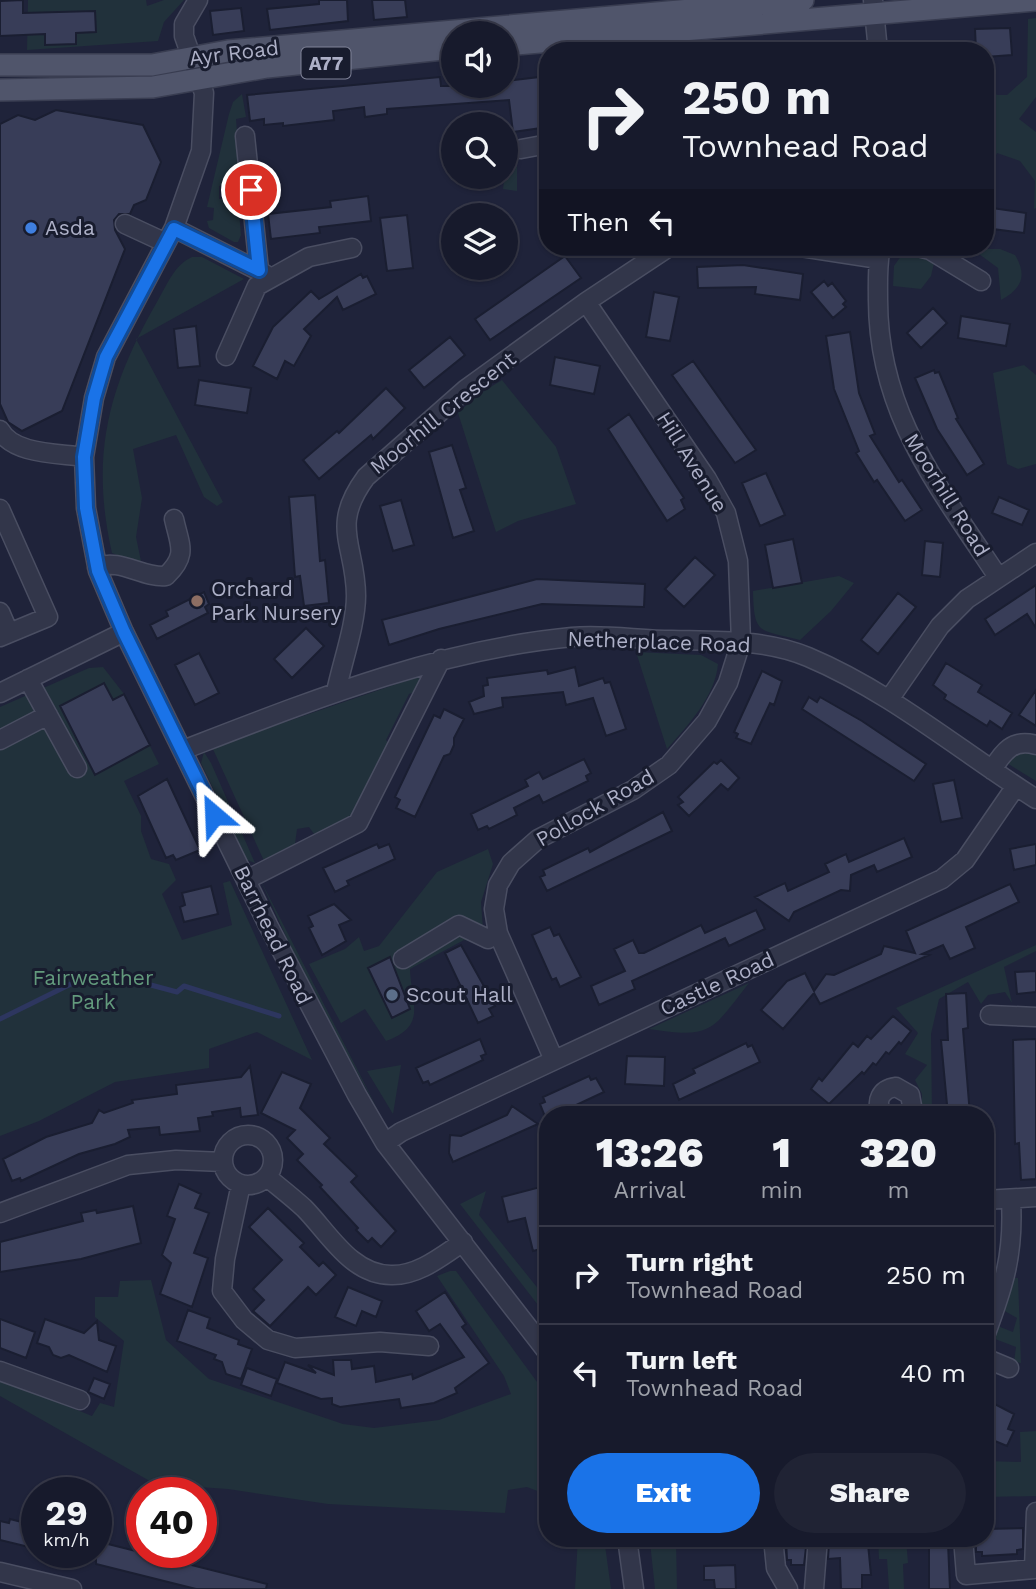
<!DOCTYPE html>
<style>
:root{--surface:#171a2c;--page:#202334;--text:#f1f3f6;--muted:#9ea1a9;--line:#363848;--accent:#1a73e8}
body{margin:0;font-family:"Work Sans",sans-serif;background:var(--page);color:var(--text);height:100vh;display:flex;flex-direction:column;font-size:26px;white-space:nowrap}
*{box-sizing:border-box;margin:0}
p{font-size:23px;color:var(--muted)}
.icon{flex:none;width:38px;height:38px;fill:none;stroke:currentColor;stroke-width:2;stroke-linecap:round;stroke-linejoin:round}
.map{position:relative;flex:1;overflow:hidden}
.details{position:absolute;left:539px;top:1106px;width:455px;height:441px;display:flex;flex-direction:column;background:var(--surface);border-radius:28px;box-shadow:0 2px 5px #0004,0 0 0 2px var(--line)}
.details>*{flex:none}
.banner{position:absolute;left:539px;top:42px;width:455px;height:214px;border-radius:28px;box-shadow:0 2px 5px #0004,0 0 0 2px var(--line);background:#171a2c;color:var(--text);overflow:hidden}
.buttons{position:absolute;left:441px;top:21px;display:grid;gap:14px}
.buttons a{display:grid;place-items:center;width:77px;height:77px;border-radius:50%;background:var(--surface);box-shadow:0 2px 5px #0004,0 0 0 2px var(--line);font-size:35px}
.speed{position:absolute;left:21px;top:1477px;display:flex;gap:14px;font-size:35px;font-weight:700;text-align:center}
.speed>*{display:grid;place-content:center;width:91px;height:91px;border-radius:50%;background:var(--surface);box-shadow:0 2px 5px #0004,0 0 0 2px var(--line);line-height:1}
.speed small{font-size:18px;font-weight:400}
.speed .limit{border:10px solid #d22;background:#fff;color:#111}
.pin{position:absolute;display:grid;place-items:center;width:60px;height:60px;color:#fff;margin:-30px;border:4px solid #fff;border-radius:50%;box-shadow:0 2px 7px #0007}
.me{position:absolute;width:77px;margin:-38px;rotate:334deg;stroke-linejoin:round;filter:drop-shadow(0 0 5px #0008)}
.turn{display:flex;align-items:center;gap:24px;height:147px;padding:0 28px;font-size:32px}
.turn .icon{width:91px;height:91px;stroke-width:2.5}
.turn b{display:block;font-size:49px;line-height:60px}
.then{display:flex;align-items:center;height:66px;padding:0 28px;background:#0003;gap:14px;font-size:26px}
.eta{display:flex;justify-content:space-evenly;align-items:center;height:119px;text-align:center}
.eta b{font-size:42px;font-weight:800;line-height:49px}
.primary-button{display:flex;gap:14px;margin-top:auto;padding:14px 28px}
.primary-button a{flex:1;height:80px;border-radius:42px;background:var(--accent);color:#fff;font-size:28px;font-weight:800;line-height:80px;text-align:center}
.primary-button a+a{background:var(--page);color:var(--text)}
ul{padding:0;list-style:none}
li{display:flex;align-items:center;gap:21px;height:98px;padding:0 28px;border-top:2px solid var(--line)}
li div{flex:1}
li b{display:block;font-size:26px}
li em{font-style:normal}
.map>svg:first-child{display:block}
</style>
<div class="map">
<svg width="1036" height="1589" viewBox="0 0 1036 1589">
<rect width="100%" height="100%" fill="#1f233a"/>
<path fill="#21313b" d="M28,0H146L147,6L164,0H184L164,22L158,41L27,50Z
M1036,18V97L1019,119L1036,132V208L1034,209L1035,181L1020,161L997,153L985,180V84L997,95H1007L1027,77L1028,19Z
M242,94L246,117L236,119L240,173L234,183L219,186V199H238L241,235L238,242H234L209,228L207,221L213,220L214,208L207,207L229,114L233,102Z
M513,142L517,159V191L503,189L509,143Z
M906,249L926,254L934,263L931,276L921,289L893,286L894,266Z
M981,249H1000L1015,255C1028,276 1021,289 1001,300L998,268L979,254Z
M192,257H202L244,279L136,339L223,502L217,506L204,497L176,435L133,449L142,498L136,537L142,566L112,553C90,456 108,387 157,302C167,285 174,265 192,257Z
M1024,365L1036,375V464L1018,469L1007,464L993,373Z
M502,380L556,447L576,504L518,521L496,532L458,413L476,396Z
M839,576L854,583L831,611L800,640C759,629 754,636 753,591Z
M636,652L701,655L718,664C715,697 688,725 667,749Z
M103,667L124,694L159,764L124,781L141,816V831L151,859L169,864L176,880L162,894L182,940L232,925L223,883L230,881L312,1060L257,1032L209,1049V1068L115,1082L39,1121L0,1136V707L89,668Z
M417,677L422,680L418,691L409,694L386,740L390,747L356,814L335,829L328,828L314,834L309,827L297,829L295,844L265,863L212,747Z
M1011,750H1036V781L1002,760Z
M204,752L211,763L255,863L247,860L201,763Z
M488,849L493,864L481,902L484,943L464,940L410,969C411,1003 428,1026 386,1041L365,1009L341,1023L309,964L345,949L359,937L364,951L379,946L437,872Z
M260,879L380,1114L302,972Z
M1036,945V951L1004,967L1012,1003L1005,992L988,995L981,1004L968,982L939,999L931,1034L932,1115H922V1094L915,1080L927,1065L905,1054L918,1033L896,1008Z
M749,983C711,1031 713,1039 649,1029Z
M401,1065L393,1114L367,1071Z
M486,1191L479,1215L548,1301V1318L460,1204Z
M450,1271H456L548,1397V1495L527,1487L508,1490L505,1513L328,1504L228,1489L155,1484L0,1396V1379L92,1416L100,1403L114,1407L124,1341L95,1317V1297H118L120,1281L151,1280L166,1340L209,1379L343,1424L374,1428L439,1420L511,1394L504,1376L437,1276Z
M1014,1278H1018L1021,1363L1014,1362L1016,1347L990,1337L995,1325L1013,1332L1017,1318L1003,1310Z
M1036,1431V1496L985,1497V1461L1021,1462L1020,1432Z
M578,1538H604L611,1589H575Z
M878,1538H906L908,1563L903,1564L904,1589H889L887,1559H879Z
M676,1540L677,1589H655L650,1542Z"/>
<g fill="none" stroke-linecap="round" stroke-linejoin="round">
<path stroke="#2d365f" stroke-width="5" d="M0,1019L83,978L106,973L177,992L184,986L279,1016"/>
</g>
<path fill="#383d58" stroke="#1a1e31" stroke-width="2" d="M23,0V13L95,11L96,32L76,33V44L45,45V34L0,36V1Z
M319,0H347L348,21L270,30L267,9L319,4Z
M372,0H405L407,17L374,20Z
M241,8L244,31L213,35L210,11Z
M1010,28L1012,55L985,57V51H976L975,29Z
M548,76V127L513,132L509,100L387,109V114L365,117L364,107L333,111L334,120L283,126V123L264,125V119L250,121L247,95L440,77L441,86H507L506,81Z
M56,110L143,125L161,162L146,200L134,205L130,214H119L114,220L115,230L125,249L62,411L22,431L8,422L0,404V124L18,115L35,120Z
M368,196L371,221L319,227L320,233L271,239L268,214L331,207L330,201Z
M985,207L1026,213L1024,233L985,228Z
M407,215L413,268L387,271L380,218Z
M565,256L581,278L490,340L475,319Z
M743,265L803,274L800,300L755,294L756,287L698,288L697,267Z
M361,274L363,278L367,276L376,294L343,310L337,297L304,329L311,336L294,366L285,361L277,379L253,366L273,327L311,291L319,299Z
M824,281L828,286L832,283L846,301L843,304L846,307L833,318L811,292Z
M654,292L679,297L670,341L646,337Z
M933,308L947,323L921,348L907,333Z
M961,316L1010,324L1006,346L958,338Z
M196,326L200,366L178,368L174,329Z
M850,332L859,393L875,434L870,436L899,482L902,480L922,510L905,521L877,480L874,482L856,453L859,451L834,389L826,336Z
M450,337L465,355L424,388L409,370Z
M555,357L600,366L594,394L550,385Z
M693,361L756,450L735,463L672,375Z
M934,370L935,373L939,372L958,418L956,419L984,464L967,475L937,429L915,378Z
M199,380L251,388L247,413L195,405Z
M386,388L405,408L373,439L371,435L319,479L303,460L337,431L339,433Z
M629,414L684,498L681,500L685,509L667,521L608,429Z
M452,445L466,488L460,490L474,531L453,538L429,452Z
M766,473L785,515L760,526L742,483Z
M315,495L320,561L325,560L329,603L304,606L300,576L295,577L289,497Z
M999,497L1029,510L1022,525L992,513Z
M401,500L414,545L393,551L380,506Z
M793,539L802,583L773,588L765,545Z
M925,541L943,543L940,577L922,575Z
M695,557L715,575L684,607L665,589Z
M537,579L645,584L644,607L542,604L439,629L389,645L382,620Z
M1036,585V628L1027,614L995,635L985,619Z
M204,592L209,604L205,607L208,613L157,639L150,625L168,616L166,611Z
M898,593L916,607L878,654L861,640Z
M306,628L324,646L292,678L274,659Z
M199,653L219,693L195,705L175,665Z
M946,663L982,685L978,692L1012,713L1002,729L990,721L987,726L944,699L946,695L933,685Z
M575,667L579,686L603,678L605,683L610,682L626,729L606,736L593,698L566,705L563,692L502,698L503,707L474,714L469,702L484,696L483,686L488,685L487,678L547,670L548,674Z
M762,671L782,681L774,705L770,703L751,744L736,738L738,734L734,732Z
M104,683L113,700L124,694L150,745L95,775L60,706Z
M1036,690V726L1019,715Z
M809,697L817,702L820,697L862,721L926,764L914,781L802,709Z
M444,709L464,719L454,738V745L450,754L444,756L415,817L396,808L400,800L395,797L434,715L440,718Z
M584,759L591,773L586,776L588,781L543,803L539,795L514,808L517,815L489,829L487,826L478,830L471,814L528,786L525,780L539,772L543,779Z
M721,760L739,778L728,790L721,784L689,816L678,805L683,802L678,797L714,762L717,764Z
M167,779L200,850L176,860L173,855L166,858L138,796Z
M954,780L962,818L941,822L933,784Z
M663,812L672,831L547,891L540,877L545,875L543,870L588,848L590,852Z
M904,838L912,857L877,872L874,865L851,875L850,891L841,890L794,912L789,921L755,897L785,883L788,891L829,872L825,864L846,854L849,862Z
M377,844L379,848L389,844L395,859L347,881L349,885L335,892L323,868Z
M1036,844V865L1014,870L1010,849Z
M1010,884L1019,902L966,927L975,948L950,959L943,945L922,954L929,955L820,1004L814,993L783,1029L761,1010L787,981L805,973L814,991L826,974L834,975L881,954L884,946L915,953L906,931Z
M211,886L218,914L184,922L180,907L185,905L182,893Z
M334,904L351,920L339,925L346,941L322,955L309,928L313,926L308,916Z
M756,910L765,929L729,946L725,938L632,981L635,989L599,1005L591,986L625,971L614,949L633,940L639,953H644L701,925L705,933Z
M550,927L554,936L559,934L581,977L560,987L556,978L552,980L532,935Z
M461,945L495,1006L489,1009L493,1016L478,1023L445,953Z
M390,957L410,1009L392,1018L368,968Z
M1036,971V992L1017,994L1015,972Z
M966,993L968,1028L963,1029L970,1115H948L941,1040H948L946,994Z
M893,1016L911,1031L901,1044L899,1042L889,1054L886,1052L876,1065L873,1063L864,1074L862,1072L829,1104L811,1089L819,1078L822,1081L853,1043L858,1047L867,1036L871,1039Z
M480,1039L486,1054L481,1056L483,1060L430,1085L428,1081L423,1083L416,1068Z
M1036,1039V1179L1021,1180L1019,1143L1015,1144L1013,1040Z
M746,1043L748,1047L752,1045L760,1062L679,1100L673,1084L695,1073L693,1069Z
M627,1056L665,1057L664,1086L625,1084Z
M250,1066L258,1115L241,1117L240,1108L212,1112L213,1116L198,1118L200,1131L160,1135L159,1127L128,1130L130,1137L115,1144L79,1154L21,1181L20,1178L12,1181L3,1159L46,1137L92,1123L99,1110L104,1113L133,1103L132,1100L177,1094L176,1085L241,1077Z
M282,1072L311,1084L300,1108L330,1138L324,1144L357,1176L351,1182L396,1231L381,1247L372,1238L368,1242L356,1230L358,1228L320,1187L322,1185L297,1160L303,1154L287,1138L295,1130L261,1113Z
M589,1076L591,1080L596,1078L604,1092L555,1115H548L546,1119L540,1104L545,1102L543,1097Z
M512,1106L538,1124L453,1162L449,1153L450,1135L461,1136L507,1115Z
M179,1184L201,1194L195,1208L209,1213L194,1253L208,1258L192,1307L160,1294L171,1263L162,1255L175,1219L167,1216Z
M548,1185V1247L533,1251L525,1218L508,1222L502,1197Z
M133,1206L141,1243L81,1259L0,1272V1242L83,1221L81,1213L96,1210L97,1213Z
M268,1208L304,1243L300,1247L319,1266L323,1262L336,1275L316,1295L308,1287L270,1326L253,1311L264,1300L253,1289L282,1260L249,1227Z
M348,1287L382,1301L376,1317L362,1311L356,1326L335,1317Z
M445,1292L466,1324L462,1327L489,1363L455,1388L457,1393L434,1403L401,1408L399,1399L340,1407L332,1404V1398L321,1399L277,1383L285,1362L316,1373L308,1365L334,1375L333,1360H351L352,1369L374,1366L376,1382L412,1374L413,1379L464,1357L440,1324L429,1331L416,1311Z
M188,1310L210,1318L207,1328L239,1340L238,1344L252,1349L241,1379L226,1374L222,1362L214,1359L216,1355L177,1341Z
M0,1319L35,1332L26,1358L0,1348Z
M45,1319L84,1333L97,1321L99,1340L116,1346L107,1372L69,1355L61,1358L53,1355L49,1347L37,1343Z
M247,1368L277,1379L271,1396L241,1385Z
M94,1378L110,1384L104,1399L88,1392Z
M985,1399L1014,1414L1008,1429L1014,1431L1007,1446L985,1437Z
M10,1519L37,1526V1549L0,1540V1521L9,1523Z
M1023,1528V1549L1017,1550V1554L982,1556V1552H976V1538H985V1529Z
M800,1538H807L804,1565H791V1560H787L786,1539Z
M96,1541L267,1584L266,1589H196L96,1564Z
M829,1541L868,1544L871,1575H862V1589H841L840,1558L828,1559Z
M929,1543H948L950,1589H929Z
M735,1565L736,1589H715L714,1580H704V1566Z"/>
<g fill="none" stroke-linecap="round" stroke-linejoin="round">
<defs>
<path id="minor" d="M198,0L184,24V36L204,93L201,151L174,228L106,357L94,398L84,457L86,508L98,571L124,632L268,925L357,1095L385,1143L548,1353
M873,0L878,51
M245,136L259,270
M521,149L548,144
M125,224L166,243
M174,228L265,274
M801,247L879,259
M881,247C877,264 878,282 878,300C878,414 939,487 998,577
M918,247L930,250L981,281
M226,356L257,286L309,257L352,248
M0,430C13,455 60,453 84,457
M0,509L48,617L0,637
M97,567C120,558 142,578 166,576C188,555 180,546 174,519
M0,612L9,633
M28,679L77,768
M336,692C342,663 356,624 356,596C356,545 329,527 366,477L466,389L586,302L669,247
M0,693L124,632
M890,698L940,626L967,599L1036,553
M0,740L48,715
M183,750C310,701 436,650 572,637C605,634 640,640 672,640C716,641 766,639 808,657C891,692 960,751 1036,799
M992,770C1003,752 1013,738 1036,745
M246,880L358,823L441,659
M403,959L459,925L488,939L498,933
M990,1015L1036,1017
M554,1060L498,933L494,909L498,885L511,863L538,839L633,790L669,765L707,721L728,683L741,642L738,561L726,513L707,479L586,302
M883,1115C874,1101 881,1089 896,1087L910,1095L912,1106L908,1115
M223 1160a25 25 0 1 1 50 0a25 25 0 1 1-50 0Z
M385,1143L401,1132L942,879L965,860L1016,786
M267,1177C279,1187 292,1197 304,1208C328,1232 351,1275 391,1275C418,1276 442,1256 463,1242
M241,1184L225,1259L222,1291L244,1320L268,1340L295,1348L380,1342L429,1346
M985,1200L1036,1197
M0,1213L128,1165L176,1160L223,1162
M985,1336C1004,1285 1014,1255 1011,1200
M985,1358L1009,1368
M0,1371L80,1400
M627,1538L634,1589
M773,1538L776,1568L788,1589
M963,1538L966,1575L1034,1569L1036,1512
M0,1572L72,1589
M814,1589L818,1538"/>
<path id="major" d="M506,45L1036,0
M0,65H152L228,51L803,0
M0,90L153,87L267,67L453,48"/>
</defs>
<use href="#minor" stroke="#4a4e62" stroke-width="21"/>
<use href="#major" stroke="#393d51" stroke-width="24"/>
<use href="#minor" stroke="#32364a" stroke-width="18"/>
<use href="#major" stroke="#50556b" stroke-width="21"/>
</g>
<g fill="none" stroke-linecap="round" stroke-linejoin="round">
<defs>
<path id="route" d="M214,815L124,632L98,571L86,508L84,457L94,398L106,357L174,229L259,270L251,190"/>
</defs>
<use href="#route" stroke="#114b97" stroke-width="18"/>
<use href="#route" stroke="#1a73e8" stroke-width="12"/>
</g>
<circle fill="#3f7fe0" stroke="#181c2e" stroke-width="2.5" cx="31" cy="228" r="7"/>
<circle fill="#8d6e63" stroke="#181c2e" stroke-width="2.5" cx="197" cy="601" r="7"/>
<circle fill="#5c6f8a" stroke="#181c2e" stroke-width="2.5" cx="392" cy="995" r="7"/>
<g text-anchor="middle" stroke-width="6" stroke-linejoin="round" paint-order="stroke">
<rect fill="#181c2e" stroke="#808499" stroke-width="2" x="301.5" y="47.5" width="49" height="31" rx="5"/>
<g font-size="19" font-weight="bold" fill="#adb0c7">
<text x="326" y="70">A77</text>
</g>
<g font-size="21" fill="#adb0c7" stroke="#181c2e">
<text transform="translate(234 53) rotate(-7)" y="7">Ayr Road</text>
<text transform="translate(443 413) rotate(-39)" y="7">Moorhill Crescent</text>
<text transform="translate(692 462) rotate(58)" y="7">Hill Avenue</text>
<text transform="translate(947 495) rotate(58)" y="7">Moorhill Road</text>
<text transform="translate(659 642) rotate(2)" y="7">Netherplace Road</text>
<text transform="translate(595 808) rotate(-30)" y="7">Pollock Road</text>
<text transform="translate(273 935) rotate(64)" y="7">Barrhead Road</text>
<text transform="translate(717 984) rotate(-25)" y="7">Castle Road</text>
</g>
<g font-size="21" fill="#adb0c7" stroke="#181c2e" text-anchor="start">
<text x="45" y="235">Asda</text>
<text x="211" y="596">Orchard<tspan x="211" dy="24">Park Nursery</tspan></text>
<text x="406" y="1002">Scout Hall</text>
</g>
<g font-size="21" fill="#62997c" stroke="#181c2e">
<text x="93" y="985">Fairweather<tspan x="93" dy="24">Park</tspan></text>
</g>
</g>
</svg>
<div class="buttons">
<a><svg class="icon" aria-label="sound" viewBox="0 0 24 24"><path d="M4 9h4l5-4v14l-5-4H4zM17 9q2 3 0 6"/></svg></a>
<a><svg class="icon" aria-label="search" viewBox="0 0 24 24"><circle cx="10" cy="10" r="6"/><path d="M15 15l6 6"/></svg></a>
<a><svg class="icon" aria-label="layers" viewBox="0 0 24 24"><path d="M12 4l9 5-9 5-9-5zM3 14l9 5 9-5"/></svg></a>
</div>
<div class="speed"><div>29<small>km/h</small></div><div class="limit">40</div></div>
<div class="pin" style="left:251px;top:190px;background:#d93025"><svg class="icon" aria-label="arrive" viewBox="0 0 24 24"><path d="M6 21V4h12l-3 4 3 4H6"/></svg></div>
<svg class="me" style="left:214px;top:815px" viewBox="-20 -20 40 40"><path d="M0-17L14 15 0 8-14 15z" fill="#1a73e8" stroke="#fff" stroke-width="4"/></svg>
<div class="banner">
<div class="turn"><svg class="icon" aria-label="right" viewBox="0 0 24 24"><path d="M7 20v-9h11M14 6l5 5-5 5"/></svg><div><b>250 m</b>Townhead Road</div></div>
<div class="then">Then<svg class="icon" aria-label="left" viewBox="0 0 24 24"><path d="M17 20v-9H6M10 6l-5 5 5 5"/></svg></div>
</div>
<section class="details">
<div class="eta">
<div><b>13:26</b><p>Arrival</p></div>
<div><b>1</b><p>min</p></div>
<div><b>320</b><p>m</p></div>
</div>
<ul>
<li><svg class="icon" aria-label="right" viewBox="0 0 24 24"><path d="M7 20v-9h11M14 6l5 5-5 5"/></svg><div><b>Turn right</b><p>Townhead Road</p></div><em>250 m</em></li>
<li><svg class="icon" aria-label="left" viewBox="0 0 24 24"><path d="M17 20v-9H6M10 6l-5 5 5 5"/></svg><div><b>Turn left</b><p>Townhead Road</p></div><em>40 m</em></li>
</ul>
<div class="primary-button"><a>Exit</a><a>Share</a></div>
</section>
</div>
